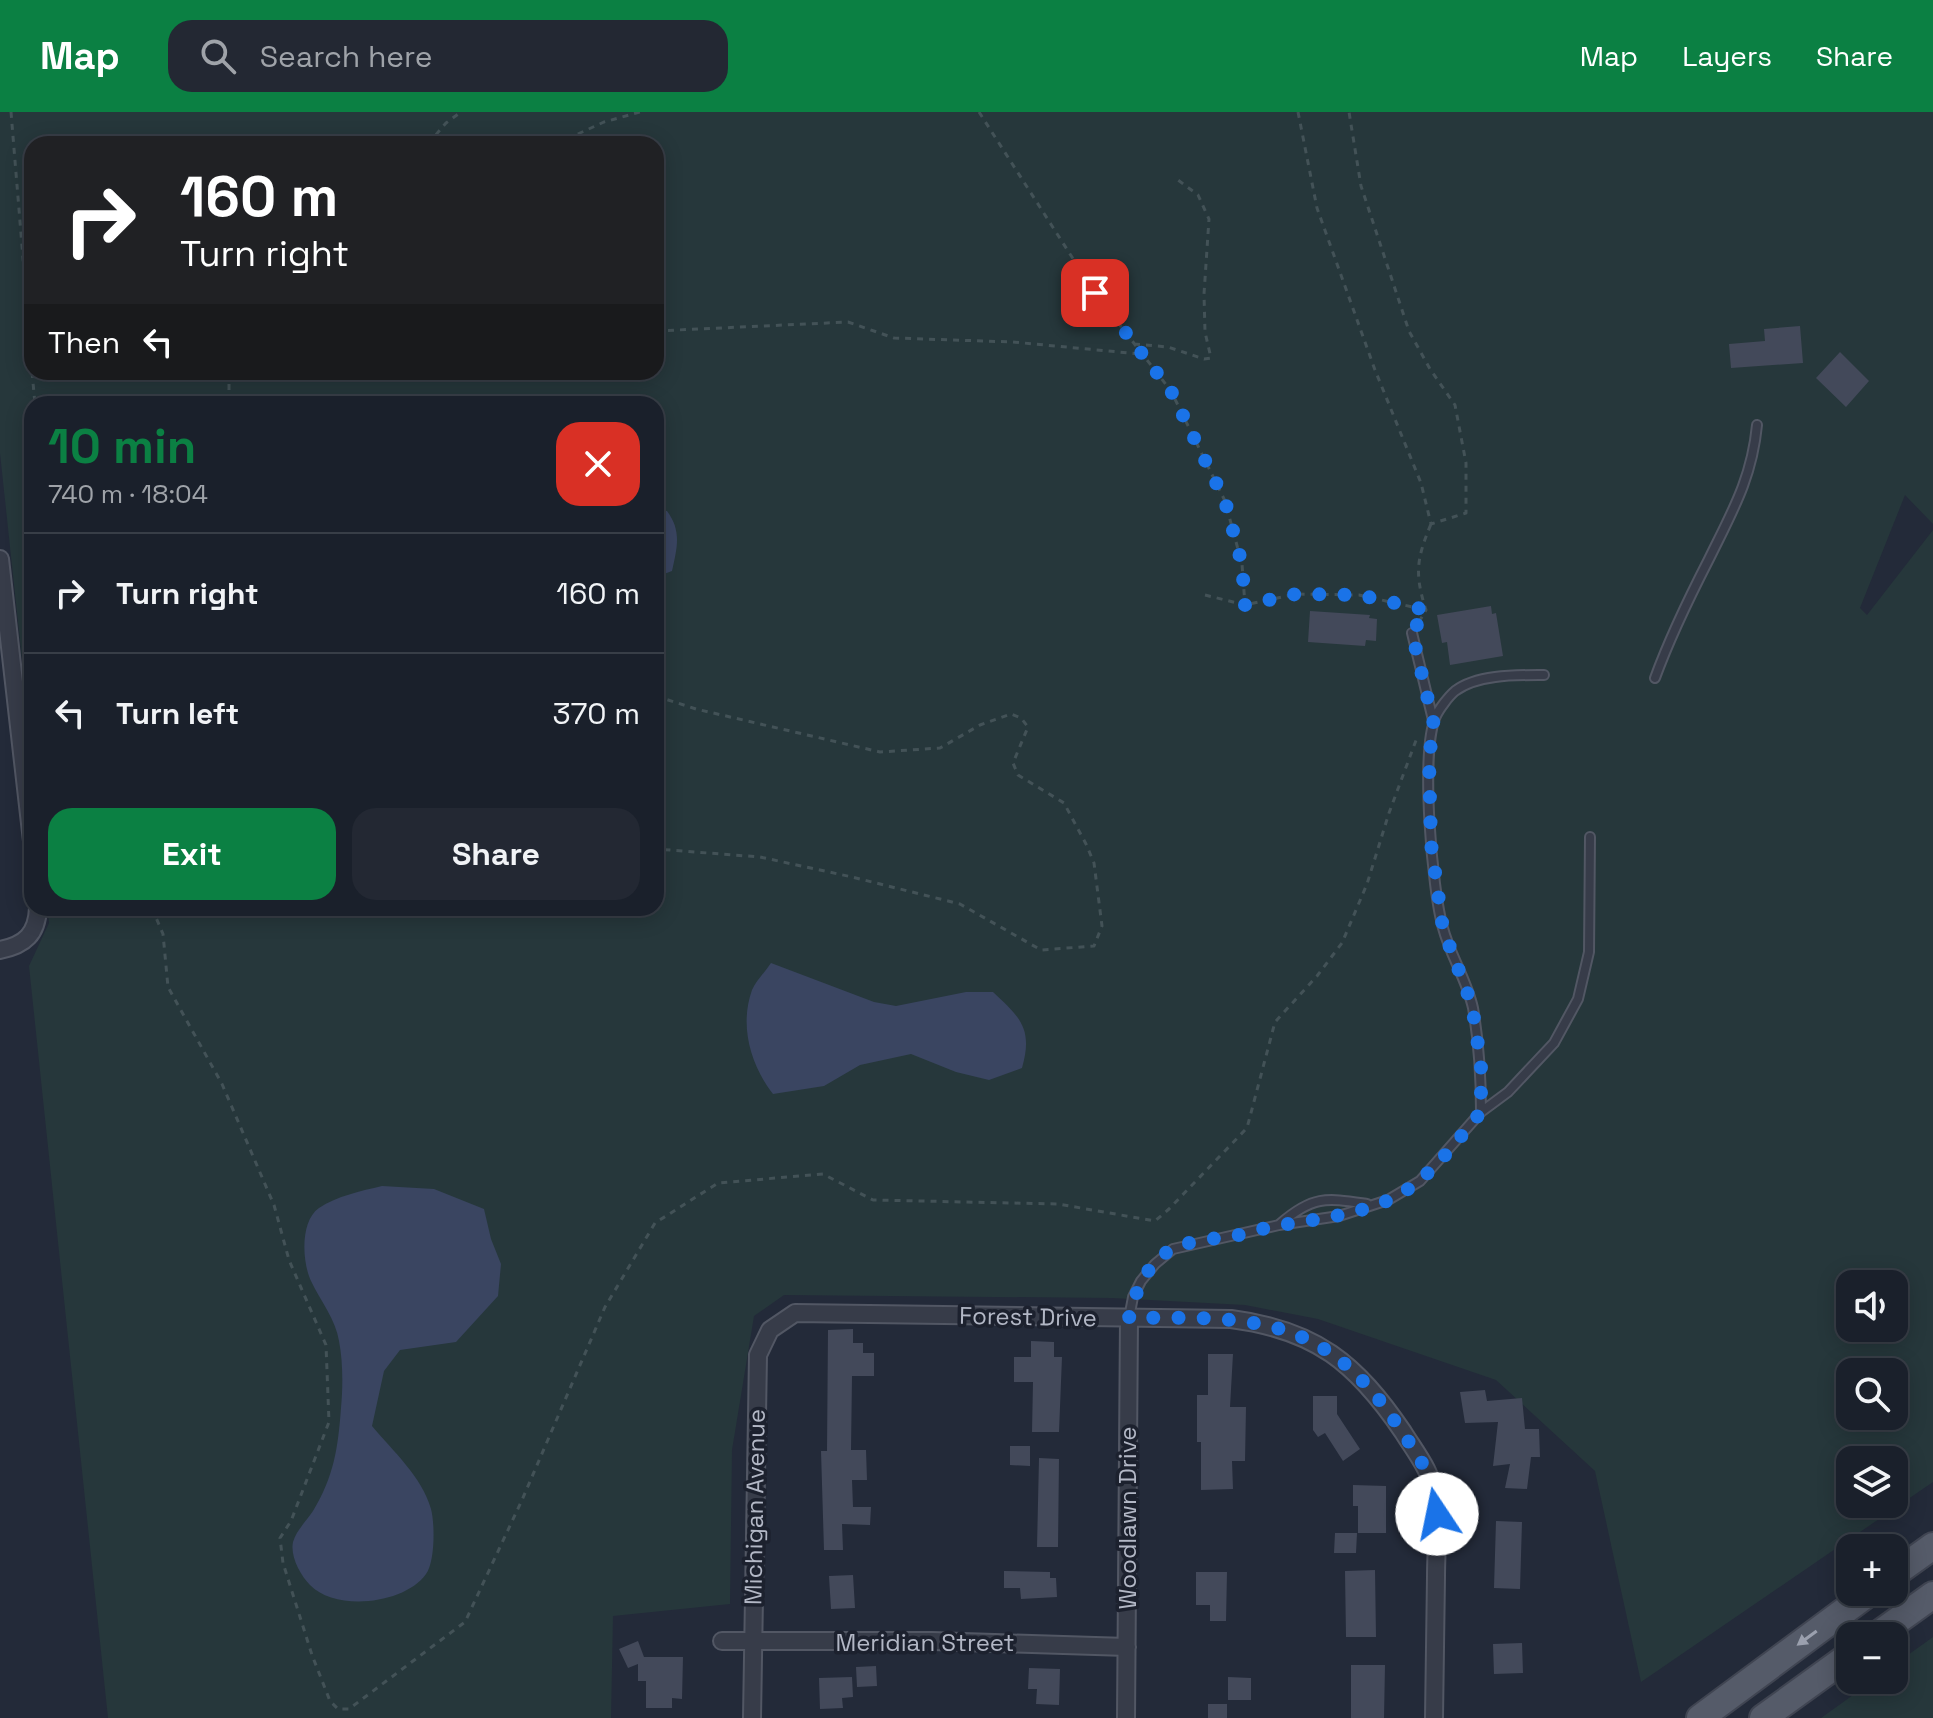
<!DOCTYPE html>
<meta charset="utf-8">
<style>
:root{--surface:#1a202b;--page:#232833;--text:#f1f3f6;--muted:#9fa3a9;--line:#383e47;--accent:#0b8043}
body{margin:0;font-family:"Space Grotesk",sans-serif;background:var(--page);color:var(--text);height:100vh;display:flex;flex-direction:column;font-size:30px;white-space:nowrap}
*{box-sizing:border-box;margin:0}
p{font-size:26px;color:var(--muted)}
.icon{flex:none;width:44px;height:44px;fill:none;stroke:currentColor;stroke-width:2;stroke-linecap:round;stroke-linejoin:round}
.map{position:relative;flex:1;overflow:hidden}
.side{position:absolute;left:24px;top:284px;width:640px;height:520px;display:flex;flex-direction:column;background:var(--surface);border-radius:24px;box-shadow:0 4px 20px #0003,0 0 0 2px var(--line)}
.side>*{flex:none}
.top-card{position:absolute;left:24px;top:24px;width:640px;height:244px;border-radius:24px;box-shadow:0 4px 20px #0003,0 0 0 2px var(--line);background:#202124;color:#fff;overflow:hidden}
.buttons{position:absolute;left:1836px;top:1158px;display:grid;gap:16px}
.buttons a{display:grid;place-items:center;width:72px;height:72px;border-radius:16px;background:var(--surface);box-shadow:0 4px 20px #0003,0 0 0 2px var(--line);font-size:40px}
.pin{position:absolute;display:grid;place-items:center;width:68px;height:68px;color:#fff;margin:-34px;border-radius:16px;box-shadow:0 4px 12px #0006}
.me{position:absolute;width:88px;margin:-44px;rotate:349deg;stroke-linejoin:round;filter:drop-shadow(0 0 6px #0008)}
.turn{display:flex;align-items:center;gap:28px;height:168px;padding:0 24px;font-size:36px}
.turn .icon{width:104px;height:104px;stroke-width:2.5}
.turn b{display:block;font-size:56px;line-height:68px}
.then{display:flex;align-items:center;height:76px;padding:0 24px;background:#0003;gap:16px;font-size:30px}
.round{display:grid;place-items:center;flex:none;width:84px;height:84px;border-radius:24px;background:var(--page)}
.headline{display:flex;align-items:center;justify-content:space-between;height:136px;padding:0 24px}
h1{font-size:48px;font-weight:600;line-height:60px;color:var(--accent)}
.cta{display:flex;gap:16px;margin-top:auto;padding:16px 24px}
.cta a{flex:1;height:92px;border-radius:24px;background:var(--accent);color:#fff;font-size:32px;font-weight:600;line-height:92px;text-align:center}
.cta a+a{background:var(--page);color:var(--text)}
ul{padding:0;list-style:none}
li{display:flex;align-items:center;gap:24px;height:120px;padding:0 24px;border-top:2px solid var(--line)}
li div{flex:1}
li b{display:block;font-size:30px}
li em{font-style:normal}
header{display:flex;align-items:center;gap:48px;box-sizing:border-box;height:112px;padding:0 40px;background:var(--accent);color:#fff}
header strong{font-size:38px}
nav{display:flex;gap:44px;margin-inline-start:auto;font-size:28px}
.search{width:560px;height:72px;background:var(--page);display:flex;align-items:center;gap:20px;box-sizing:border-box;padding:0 28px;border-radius:24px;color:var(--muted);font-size:30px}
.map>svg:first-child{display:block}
</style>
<header>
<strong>Map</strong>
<div class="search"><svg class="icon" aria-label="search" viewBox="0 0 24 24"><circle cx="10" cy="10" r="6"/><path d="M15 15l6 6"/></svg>Search here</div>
<nav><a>Map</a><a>Layers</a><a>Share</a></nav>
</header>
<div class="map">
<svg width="1933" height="1606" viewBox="0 0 1933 1606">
<rect width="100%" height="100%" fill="#232a39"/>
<path fill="#26373b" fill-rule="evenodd" d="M0,0H1933V412L1905,383L1860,496L1867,503L1933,418V1370L1641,1570L1595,1359L1496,1268L1318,1207L1245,1193L1112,1186L784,1183L754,1204L732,1338L730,1492L613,1504L611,1606H108L29,854L49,811L48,796H656V292H32V641L0,341ZM32,32H656V260H32ZM1850,1172H1894V1216H1850ZM1850,1260H1894V1304H1850ZM1850,1348H1894V1392H1850Z
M1933,1525V1606H1821L1874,1568H1894V1553Z"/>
<path fill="#3a4561" d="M656,398L667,399C682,419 677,436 672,459L656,465Z
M771,851L874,890L896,894L966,880H993C1021,906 1033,917 1022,956L989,968L956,960L911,942L860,953L824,974L773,982C751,954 739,914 752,878C756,869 765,860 771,851Z
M382,1074L434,1077L484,1097L491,1127L501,1152L498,1184L456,1230L400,1238L384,1259L372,1314C393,1339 422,1365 431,1397C435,1412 435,1450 426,1462C405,1492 336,1500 310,1473C300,1463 290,1444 293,1430C296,1419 307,1408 313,1399C334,1364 338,1336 341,1296C343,1275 343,1249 339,1229C336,1208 320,1188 311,1169C302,1150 300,1109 319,1096C337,1084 361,1079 382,1074Z"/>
<path fill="#43495a" d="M1800,214L1803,251L1731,256L1729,232L1765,229L1764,217Z
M1840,240L1869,269L1846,295L1816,266Z
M1491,494L1492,502L1496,501L1503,544L1450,553L1447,530L1442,531L1437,503Z
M1310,499L1370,503L1369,506L1377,507L1376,529L1366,528L1365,534L1308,530Z
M853,1217V1231H863V1241H874V1264H852L851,1338H866L867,1368H852L853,1395H871L870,1413L842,1412L843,1438H824L821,1339H827L828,1218Z
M1031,1229L1054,1230V1245H1062L1059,1320H1032L1033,1270H1014V1245H1031Z
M1208,1242H1233L1230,1295H1246L1245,1349H1232L1233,1377L1201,1378V1330H1197V1283H1208Z
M1485,1278L1487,1289L1522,1286L1525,1317H1539L1540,1345H1531L1527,1377L1505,1376L1510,1352L1493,1354L1498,1310L1465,1311L1460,1280Z
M1313,1284H1337V1302L1360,1337L1343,1349L1325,1321L1318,1325L1313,1318Z
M1010,1334H1030V1354L1010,1353Z
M1039,1346L1059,1347L1058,1435H1037Z
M1353,1373L1386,1374V1421H1358V1394H1353Z
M1496,1409L1522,1410L1520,1477L1494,1476Z
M1335,1421H1357L1356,1441H1334Z
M1375,1458L1376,1525H1346L1345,1459Z
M1004,1459L1050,1460V1466H1056L1057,1485L1021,1487L1020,1476H1004Z
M1196,1460H1227L1226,1509H1210V1493H1196Z
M853,1463L855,1496L831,1497L829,1464Z
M638,1529L644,1545H683L682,1587L672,1586V1596H646V1569H638V1552L628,1556L619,1537Z
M1522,1531L1523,1561L1494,1562L1493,1532Z
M1351,1553H1385L1384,1606H1351Z
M876,1554L877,1574L857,1575L856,1555Z
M1029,1556L1060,1557L1059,1593L1036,1592L1037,1577H1028Z
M852,1565L853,1585L842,1586L843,1596L820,1597L819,1566Z
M1228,1565L1251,1566V1588H1228Z
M1208,1592H1227V1606H1208Z"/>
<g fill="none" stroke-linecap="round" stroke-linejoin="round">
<defs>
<path id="service" d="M1412,521L1433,608
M1655,566C1670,525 1689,486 1709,447C1732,400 1752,366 1757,313
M1481,1000C1481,965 1479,931 1473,896C1467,868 1450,843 1443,816C1432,778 1420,638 1436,604C1439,597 1449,584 1455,579C1477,562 1517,563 1544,563
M1280,1112C1313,1083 1327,1086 1367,1092
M1129,1206L1133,1185L1141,1169L1155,1152L1173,1137L1279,1113L1339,1104L1388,1088L1420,1069L1481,1000L1508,980L1554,931L1578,887L1589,840L1590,725"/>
<path id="minor" d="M0,447L32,729
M0,838C25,833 37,822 38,796
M722,1529H932L1127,1535
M752,1606L758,1243L770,1218L795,1201L1231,1207C1316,1218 1356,1251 1403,1320C1416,1341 1432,1360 1435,1385C1439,1411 1436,1439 1436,1465C1435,1512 1435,1559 1434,1606
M1126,1606L1129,1206"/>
<path id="primary" d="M1894,1462L1933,1434
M1876,1524L1933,1483
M1700,1606L1870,1480
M1763,1606L1850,1543"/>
</defs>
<use href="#service" stroke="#525764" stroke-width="12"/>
<use href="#minor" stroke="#525764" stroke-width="20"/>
<use href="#primary" stroke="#404552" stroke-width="30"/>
<path stroke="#435257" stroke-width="3" stroke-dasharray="6 6" stroke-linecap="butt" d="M11,0L32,256
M979,0L1095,181L1171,279L1225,389L1242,452L1245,493
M1298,0L1317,96L1375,258L1421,371L1431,412L1466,401V351L1455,293L1430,257L1409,219L1361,74L1349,0
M428,32L446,11L461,0
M556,32L604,10L640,0
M656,219L848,210L894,226L1013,230L1140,242
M1134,232L1168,235L1204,247L1211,246L1205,220L1204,182L1209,107L1198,83L1178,68
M32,260L35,292
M229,260V292
M1205,483L1245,493L1296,482L1359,483L1426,498
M1419,510L1426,498C1414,461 1417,446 1431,412
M656,584L696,597L880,640L940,636L980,613L1011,602L1021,606L1028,615L1013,651L1018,663L1064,691L1086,732L1094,751L1102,814L1094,834L1041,838L960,792L852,765L760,745L656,737
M152,796L163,822L168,875L222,972L274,1093L289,1148L326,1233L329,1310L291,1409L280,1426L283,1451L312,1543L330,1589L338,1597H349L465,1510L522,1388L605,1195L655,1111L718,1071L823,1062L873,1088L1058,1092L1155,1109L1169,1097L1247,1016L1275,910L1317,864L1342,831L1367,772L1389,701L1418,623"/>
<use href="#service" stroke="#373c49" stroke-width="8"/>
<use href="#minor" stroke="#373c49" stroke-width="16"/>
<use href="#primary" stroke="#555b69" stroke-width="26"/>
</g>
<defs><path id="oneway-solid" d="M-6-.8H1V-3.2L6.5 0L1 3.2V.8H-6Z" transform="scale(2)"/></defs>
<use fill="#9ba0ae" href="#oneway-solid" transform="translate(1807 1526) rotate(144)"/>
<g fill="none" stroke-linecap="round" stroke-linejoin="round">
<path stroke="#1a73e8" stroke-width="14" stroke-dasharray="0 25.2" d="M1095,181L1171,279L1225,389L1242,452L1245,493L1296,482L1359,483L1426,498L1412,521L1434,613L1429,645L1431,732L1435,760L1443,817L1472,893L1481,953V1000C1454,1032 1428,1070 1389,1088C1355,1103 1318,1107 1282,1113C1266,1115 1250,1121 1234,1124C1214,1127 1192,1128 1174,1136C1148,1149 1135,1179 1129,1206C1252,1205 1324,1202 1398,1314C1419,1345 1434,1364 1437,1402"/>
</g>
<g text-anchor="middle" stroke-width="7" stroke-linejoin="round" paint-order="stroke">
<g font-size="24" fill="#b2b7c5" stroke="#1c212e">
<text transform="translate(1028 1205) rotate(1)" y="8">Forest Drive</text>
<text transform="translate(755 1395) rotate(-89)" y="8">Michigan Avenue</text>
<text transform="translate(1128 1406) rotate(-90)" y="8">Woodlawn Drive</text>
<text x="925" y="1539">Meridian Street</text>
</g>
</g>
</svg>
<div class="buttons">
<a><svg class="icon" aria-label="sound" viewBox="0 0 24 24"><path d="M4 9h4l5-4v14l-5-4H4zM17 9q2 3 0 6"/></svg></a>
<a><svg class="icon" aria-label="search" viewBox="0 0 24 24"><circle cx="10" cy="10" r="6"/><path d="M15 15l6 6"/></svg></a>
<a><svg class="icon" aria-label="layers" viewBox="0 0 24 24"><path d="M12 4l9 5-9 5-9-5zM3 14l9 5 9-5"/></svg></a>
<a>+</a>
<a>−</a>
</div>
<div class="pin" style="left:1095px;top:181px;background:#d93025"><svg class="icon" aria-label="arrive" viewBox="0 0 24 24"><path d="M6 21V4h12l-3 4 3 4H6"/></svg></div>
<svg class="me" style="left:1437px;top:1402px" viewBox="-20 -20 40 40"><circle r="19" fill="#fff"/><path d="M0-13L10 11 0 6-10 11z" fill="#1a73e8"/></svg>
<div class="top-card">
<div class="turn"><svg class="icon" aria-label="right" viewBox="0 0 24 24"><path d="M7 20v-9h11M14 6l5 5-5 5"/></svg><div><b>160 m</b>Turn right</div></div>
<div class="then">Then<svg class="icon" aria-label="left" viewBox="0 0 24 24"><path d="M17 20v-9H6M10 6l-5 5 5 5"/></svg></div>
</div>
<section class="side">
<div class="headline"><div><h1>10 min</h1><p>740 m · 18:04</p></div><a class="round" style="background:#d93025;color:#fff"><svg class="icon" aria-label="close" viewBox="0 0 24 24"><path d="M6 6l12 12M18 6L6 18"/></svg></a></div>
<ul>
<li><svg class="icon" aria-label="right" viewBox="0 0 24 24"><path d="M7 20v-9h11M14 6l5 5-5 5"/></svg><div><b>Turn right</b></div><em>160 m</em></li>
<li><svg class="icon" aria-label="left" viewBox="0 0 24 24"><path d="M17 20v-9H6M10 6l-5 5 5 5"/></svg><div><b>Turn left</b></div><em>370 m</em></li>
</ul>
<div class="cta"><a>Exit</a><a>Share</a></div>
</section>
</div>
